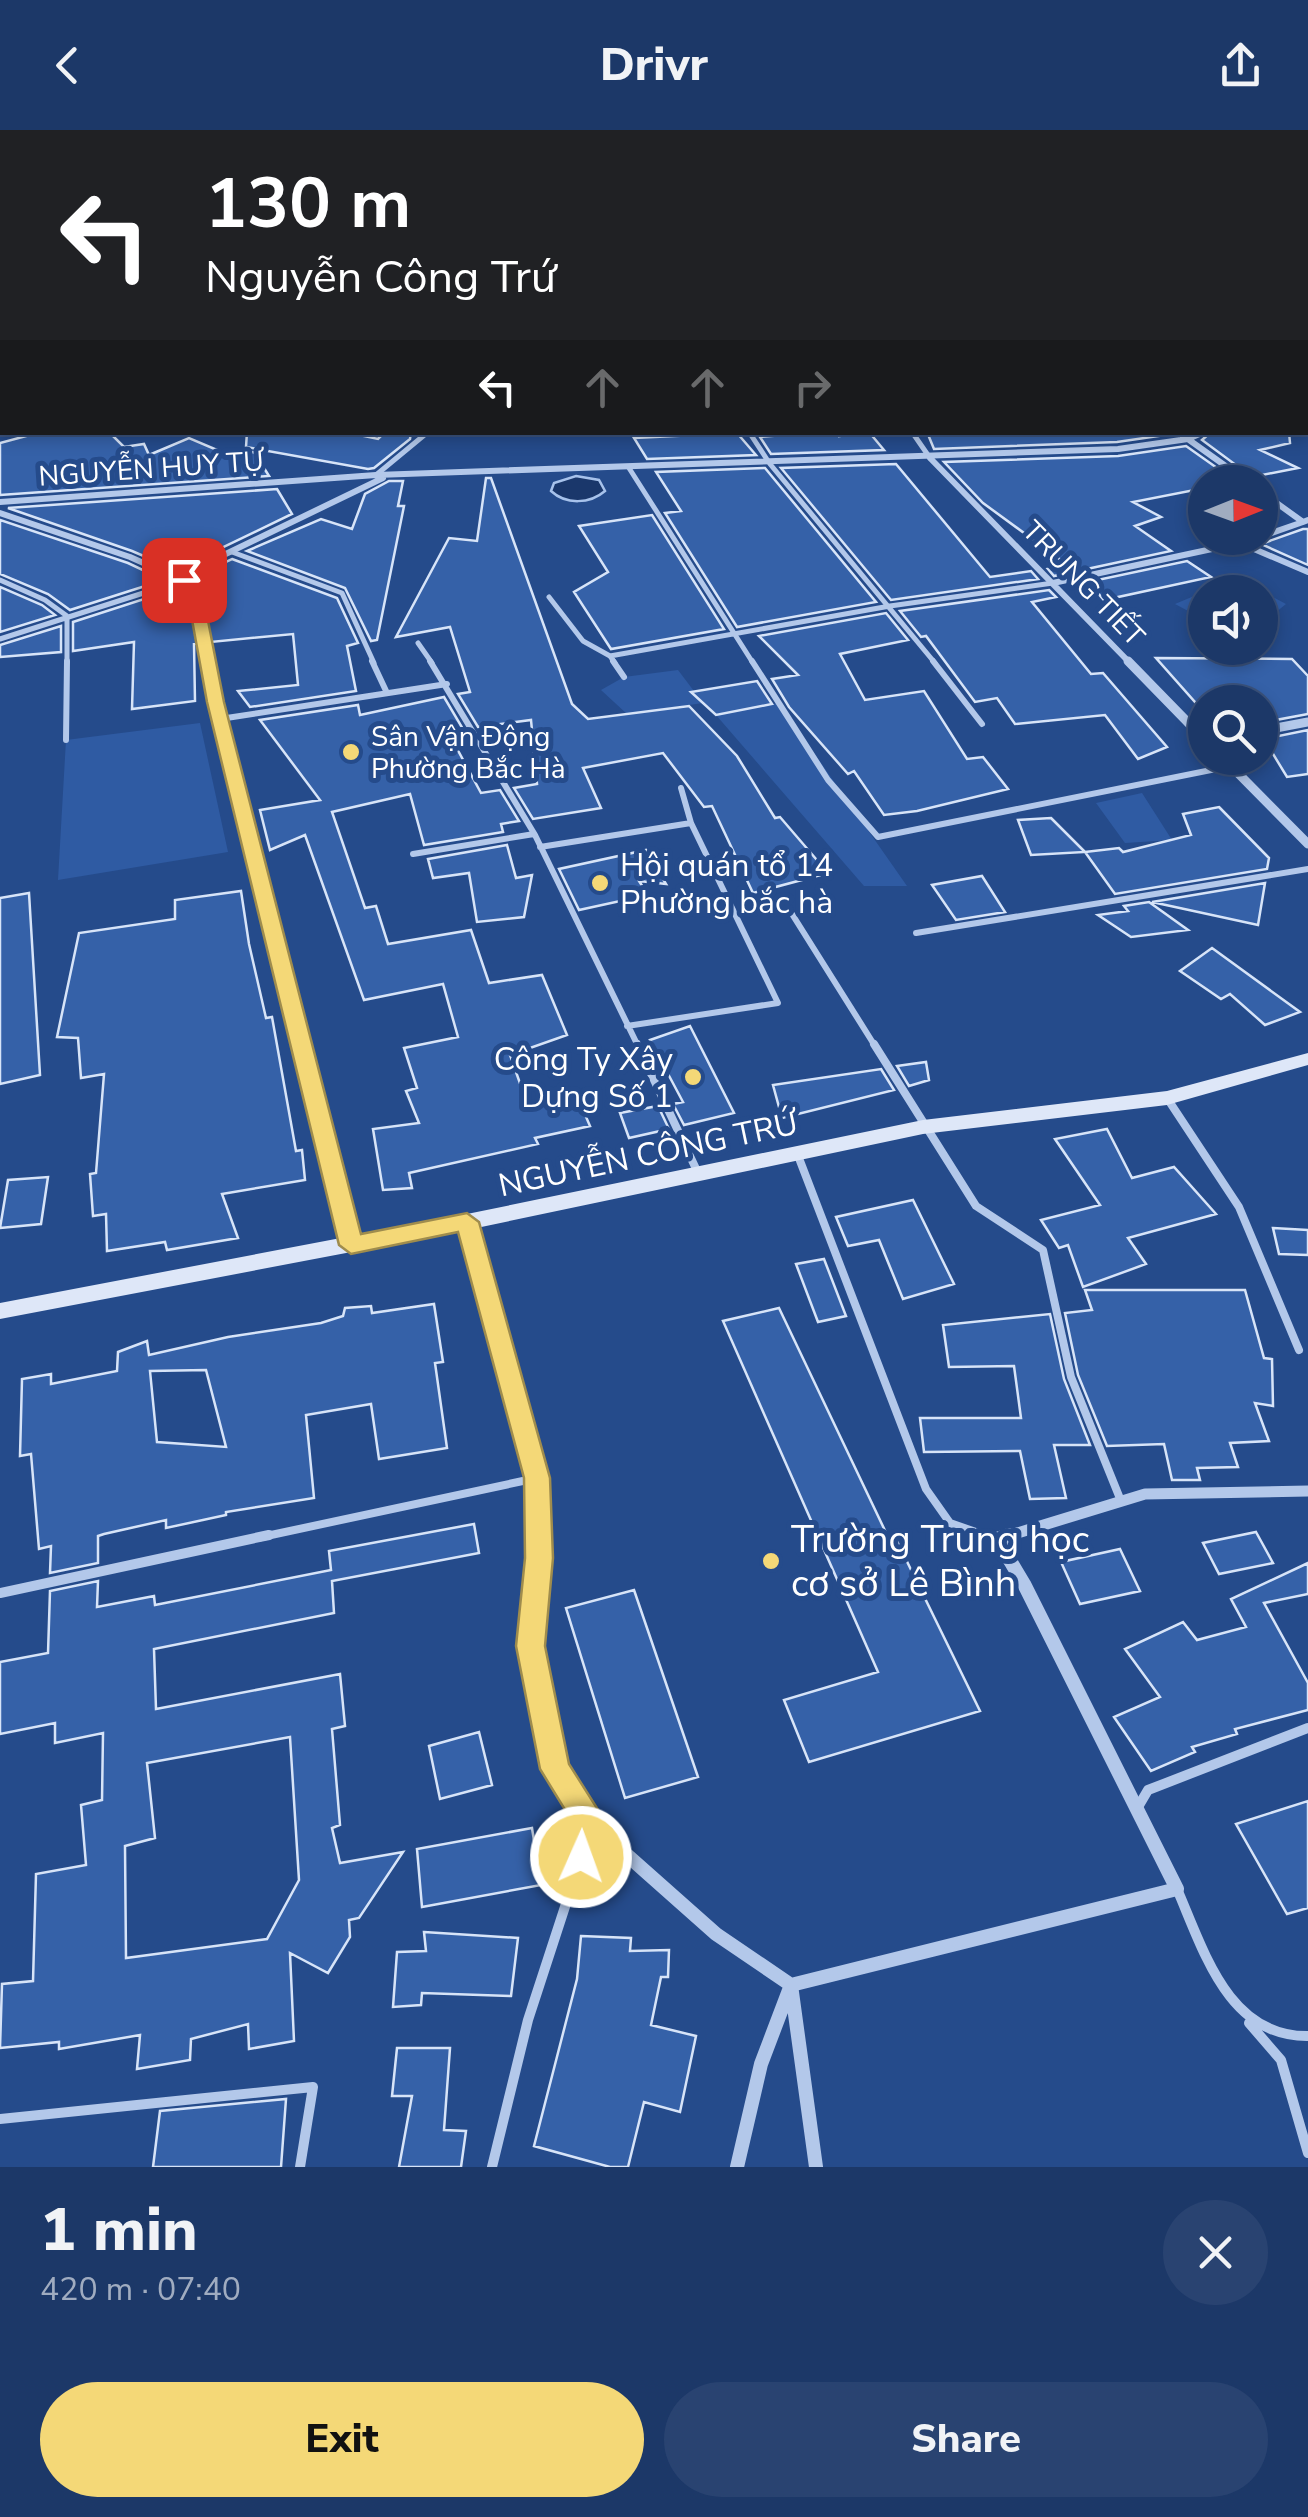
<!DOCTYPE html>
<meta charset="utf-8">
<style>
:root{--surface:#1c3868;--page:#294371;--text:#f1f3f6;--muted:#a0acc0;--line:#3a527c;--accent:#f4d877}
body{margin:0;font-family:"Nunito Sans",sans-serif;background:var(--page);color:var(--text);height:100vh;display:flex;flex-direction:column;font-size:38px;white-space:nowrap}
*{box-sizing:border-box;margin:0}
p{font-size:32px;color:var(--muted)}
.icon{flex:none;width:55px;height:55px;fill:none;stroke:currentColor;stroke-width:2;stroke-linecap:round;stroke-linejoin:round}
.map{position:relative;height:2037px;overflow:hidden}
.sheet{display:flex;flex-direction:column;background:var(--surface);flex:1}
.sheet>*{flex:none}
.banner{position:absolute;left:0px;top:0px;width:1310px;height:305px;box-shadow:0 5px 15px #0003,0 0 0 2px var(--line);background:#202124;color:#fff;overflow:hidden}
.needle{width:65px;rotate:89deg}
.fabs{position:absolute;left:1188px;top:335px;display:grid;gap:20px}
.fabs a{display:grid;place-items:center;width:90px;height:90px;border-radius:50%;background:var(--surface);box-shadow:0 5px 15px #0003,0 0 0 2px var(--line);font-size:50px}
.pin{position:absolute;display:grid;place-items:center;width:85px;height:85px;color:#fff;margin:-42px;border-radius:20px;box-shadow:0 5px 15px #0006}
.me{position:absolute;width:110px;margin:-55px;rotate:2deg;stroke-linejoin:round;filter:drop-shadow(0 0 8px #0008)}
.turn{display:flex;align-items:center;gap:35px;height:210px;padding:0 40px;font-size:45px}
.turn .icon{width:130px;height:130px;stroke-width:2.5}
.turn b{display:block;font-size:70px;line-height:85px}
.lanes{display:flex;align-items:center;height:95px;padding:0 40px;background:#0003;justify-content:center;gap:50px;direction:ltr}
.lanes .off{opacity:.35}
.round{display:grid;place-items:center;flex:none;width:105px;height:105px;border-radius:52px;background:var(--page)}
.summary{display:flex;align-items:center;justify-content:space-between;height:170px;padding:0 40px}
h1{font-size:60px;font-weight:800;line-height:75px}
.primary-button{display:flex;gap:20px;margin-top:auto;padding:20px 40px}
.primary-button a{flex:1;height:115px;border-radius:60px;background:var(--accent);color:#111;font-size:40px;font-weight:800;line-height:115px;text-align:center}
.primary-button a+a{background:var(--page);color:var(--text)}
header{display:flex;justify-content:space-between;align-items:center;height:130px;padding:0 40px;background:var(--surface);font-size:45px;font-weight:800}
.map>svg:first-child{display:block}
</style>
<header><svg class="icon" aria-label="back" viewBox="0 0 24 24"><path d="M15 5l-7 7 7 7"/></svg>Drivr<svg class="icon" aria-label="share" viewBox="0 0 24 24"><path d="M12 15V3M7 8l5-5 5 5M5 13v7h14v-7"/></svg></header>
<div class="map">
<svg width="1308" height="2037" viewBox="0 0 1308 2037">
<rect width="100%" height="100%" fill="#254b8b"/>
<path fill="#2f5ba3" d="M1237,448L1286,474L1260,495V462H1205V490L1175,474Z
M678,540L703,573L627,584L601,560L624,547Z
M779,573L907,756H864L716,585Z
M200,593L228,722L58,750L66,610Z
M1142,663L1172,710L1125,713L1096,673Z"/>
<path fill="#1a376b" stroke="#a7c2eb" stroke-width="2.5" d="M576,346L599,350L605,361C590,374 566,375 551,361L554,353Z"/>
<path fill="#3561a8" stroke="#d7e4f8" stroke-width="2.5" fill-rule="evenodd" d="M41,302H109L124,317L144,314L149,325L189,308L224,323L254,322L269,346L0,365V313Z
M247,302H345L378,309L385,302H411L410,309L374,338L368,339L246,317Z
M821,302H838L839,306L869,302L884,320L771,324L760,307Z
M927,302H1171L1172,304L1117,312L934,319Z
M1211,302H1289L1290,313L1260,320L1298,338L1252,347L1202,310Z
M737,303L756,325L647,329L634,308Z
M1186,316L1234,350L1205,352V358L1133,372L1161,387L1135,396L1171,421L1054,446L1048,439L1069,436L983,373L944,332L1118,326Z
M896,334L990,447L1031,441L1038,449L891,470L781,338Z
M765,338L876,472L737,497L665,383L681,381L656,342Z
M486,348H491L572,574L588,589L689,576L737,626L775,688L780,687L828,743L753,763L712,676L704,677L663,623L583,638L601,678L533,689L514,658L537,654L531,590L478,597L458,564L470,562L450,497L396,507L449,408L477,411Z
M389,351H403L398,376H404L377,510L371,511L345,458L247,421L321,389L352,399L365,364Z
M277,359L292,384L176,440L132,421L8,378Z
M652,385L724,499L611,519L574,462L608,442L579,396Z
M0,390L128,433L164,450L70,480L48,464L0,444Z
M1308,399V435L1261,414L1303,399Z
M232,429L337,468L358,513L347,516L356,561L250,577L238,561L298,555L293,504L211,512L200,454L193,447Z
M1187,431L1211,447L1104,470L1088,452Z
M0,457L42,475L55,485L0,502Z
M181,457L187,460L197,513L194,514L195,571L132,579L134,512L73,521V492Z
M1049,460L1056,467L1032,472L1091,544L1103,543L1167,617L1138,629L1105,585L1015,594L997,568L975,572L926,506L921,507L900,481Z
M886,483L908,510L840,524L865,570L924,561L967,629L983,627L1008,659L917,681L884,685L854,641L848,644L789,577L772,549L798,545L759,506Z
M61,496V522L0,527V515Z
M1156,528L1292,529L1308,546V584L1260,593V572H1205L1203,581Z
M757,551L772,574L716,585L691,562Z
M444,567L463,599L448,602L481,663L500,660L519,691L501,694L503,702L424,715L410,664L332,682L365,778L376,776L388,814L471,800L489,853L542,845L567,905L510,925L528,976L577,966L590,996L535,1008L538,1014L409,1043L412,1058L383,1060L373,999L419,993L406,961L417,958L404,918L458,907L443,854L364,870L305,705L270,720L260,680L320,670L260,590L358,575L360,585Z
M1308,600V644L1287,647L1264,609Z
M1219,677L1269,728L1267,739L1115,764L1085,722L1119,718L1123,722L1191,705L1183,684Z
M1051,688L1085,722L1031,725L1018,690Z
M507,715L516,748L532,745L524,787L477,792L469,743L433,748L428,729Z
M646,720L666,754L639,751L648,765L579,780L559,739Z
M982,746L1005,782L956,790L932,755Z
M1265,753L1258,795L1152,772Z
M241,761L249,814L266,888L272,887L296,1021L302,1020L305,1050L222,1064L238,1108L167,1120L165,1112L107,1121L106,1084L93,1086L90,1044L96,1043L104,944L81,948L78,908L57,907L79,803L175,789V770Z
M29,763L40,945L0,954V768Z
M1149,772L1188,800L1131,807L1098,785L1128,781L1124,776Z
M1212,818L1300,882L1265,895L1230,864L1221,869L1180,841Z
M690,896L734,983L684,995L673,974L683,972L650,910Z
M926,932L929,950L909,956L897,936Z
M881,939L894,960L782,988L773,955Z
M658,976L669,999L629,1008L620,983Z
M1107,999L1132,1048L1174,1037L1216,1084L1128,1108L1146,1134L1083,1157L1068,1115L1059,1118L1041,1090L1100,1075L1055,1009Z
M48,1047L41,1094L0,1098L8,1050Z
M913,1070L954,1154L903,1169L879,1110L848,1116L836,1087Z
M1273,1098L1308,1100V1125L1279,1124Z
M824,1129L846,1186L818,1192L796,1134Z
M1085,1160H1245L1264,1228L1272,1229L1273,1276L1255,1273L1269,1311L1230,1313L1238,1337L1197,1338L1200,1350H1172L1164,1314L1107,1316L1078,1245L1065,1183L1092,1180Z
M434,1174L443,1232L435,1233L447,1318L379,1329L371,1274L306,1285L314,1368L226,1382V1385L166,1398V1390L104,1404L98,1406V1433L50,1443L51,1416L39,1419L31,1324L20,1326L22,1249L51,1244V1254L117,1241L118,1222L147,1211L149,1225L228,1207L321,1193L343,1186L345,1178L371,1176L372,1183ZM206,1240L226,1317L157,1312L150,1241Z
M779,1178L889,1409L895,1407L980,1581L809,1632L784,1570L878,1542L723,1191Z
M1050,1184L1064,1249L1090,1315H1054L1066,1368L1030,1369L1020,1321L924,1322L920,1288H1021L1014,1236L949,1237L943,1195Z
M474,1394L479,1423L332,1451L334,1483L154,1519L156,1579L340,1544L345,1596L332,1599L340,1695L332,1698L340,1733L403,1722L359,1788L349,1790L350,1807L328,1843L290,1823L294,1911L249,1919L248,1894L191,1909L190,1930L137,1939L140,1905L59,1919V1912L0,1918L2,1854L33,1851L36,1744L86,1735L81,1675L102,1670L103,1603L55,1613V1593L0,1604V1532L48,1523L50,1461L98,1451L97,1477L154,1466L155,1475L331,1440L329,1421ZM290,1607L299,1750L267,1809L126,1828L125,1716L155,1708L147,1633Z
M1256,1402L1273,1433L1219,1444L1203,1413Z
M1120,1419L1140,1461L1080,1474L1061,1432Z
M1308,1433V1464L1264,1473L1308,1553V1580L1235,1599L1237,1604L1192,1617L1195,1622L1151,1641L1114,1587L1160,1567L1125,1519L1183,1492L1197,1510L1246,1497L1231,1469Z
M634,1460L698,1647L625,1668L566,1478Z
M479,1602L492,1655L440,1669L429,1616Z
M1308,1671V1778L1287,1784L1236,1694Z
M532,1698L541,1755L422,1777L417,1719Z
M424,1802L518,1808L511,1866L422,1863L421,1875L393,1877L397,1822L426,1821Z
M581,1806L631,1808L630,1821L669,1820L668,1847H661L651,1895L696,1906L680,1982L644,1972L628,2037H610L534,2016L577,1849Z
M397,1918H450L444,2000L466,2001L461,2037H399L412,1966H392Z
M286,1969L281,2037H153L160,1981Z"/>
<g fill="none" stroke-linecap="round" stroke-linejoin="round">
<path stroke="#b3c8ea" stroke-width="5" d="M749,302L770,334L935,533
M912,302L930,328
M629,338L753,533
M376,345L428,302
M232,422L342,463L374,533
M0,450L45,470L67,486V533
M549,467L583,511L610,526L890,476L1053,453
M0,509L184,450
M418,513L432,533
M610,526L615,533"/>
<path stroke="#b3c8ea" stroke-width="6" d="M372,531L387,563
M430,531L535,705L638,916
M613,531L624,547
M752,531L828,650L878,707L1231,636
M933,531L982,594
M220,589L447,554
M66,610L67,531
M540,717L691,693
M413,724L534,704
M792,784L875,916
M916,803L1308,739
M627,896L778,873L691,693L681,658"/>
<path stroke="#b3c8ea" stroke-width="8" d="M637,914L698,1043
M874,914L976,1076L1043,1120L1071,1247L1121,1371
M1167,968L1239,1077L1299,1220
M797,1023L926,1359L950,1393L993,1408
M257,1408L537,1348"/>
<path stroke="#b3c8ea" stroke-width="10" d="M986,1405L996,1409
M0,1463L269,1405
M1138,1677L1148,1660L1308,1598
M1177,1759C1204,1821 1228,1907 1308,1906
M1249,1893L1281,1930L1308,2023
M0,1989L313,1957L300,2037
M492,2037L528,1890L592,1694"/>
<path stroke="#b3c8ea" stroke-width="5" d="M449,0L457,2
M855,0L863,2
M1043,0L1052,2
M1194,2L1201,0
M0,171L2,160"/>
<path stroke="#b3c8ea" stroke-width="6" d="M1178,302L1248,352
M930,328L1130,533
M1260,361L1303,392L1308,390
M0,372L376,345L1118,319L1188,309L1204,302
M0,383L130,427L193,455L208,533
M1260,407L1303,392
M178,447L383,348
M1053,453L1240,413L1308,442"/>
<path stroke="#b3c8ea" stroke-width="9" d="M207,531L301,916
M1128,531L1205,610
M1260,601L1308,592
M1223,628L1308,714"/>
<path stroke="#b3c8ea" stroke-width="11" d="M301,914L351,1115
M467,1092L537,1348L538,1408
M1001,1408L1145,1364L1308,1361"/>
<path stroke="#b3c8ea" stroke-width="14" d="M538,1405L531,1515L555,1639L592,1694L716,1804L791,1855L816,2037
M737,2037L761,1934L791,1855L1177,1759L1024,1454L997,1409L1009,1405"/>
<path stroke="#b3c8ea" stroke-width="18" d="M613,2L622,0
M0,86L2,85"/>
<path fill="#dee7f8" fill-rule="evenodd" d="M1308,923V935L1167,975L923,1004L467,1100L0,1189V1173L467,1084L923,990L1167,961Z"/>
</g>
<path fill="#f4d877" stroke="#9f8c4d" stroke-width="2.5" d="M184,445L201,455L224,572L361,1104L467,1083L479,1092L550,1348L553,1428L545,1516L569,1634L607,1694L592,1737L581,1742L570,1737L566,1727L575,1696L540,1639L516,1516L525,1428L524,1348L458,1102L351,1124L339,1115L207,572L186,457L176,450Z"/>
<g fill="#f4d877" stroke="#254b8b" stroke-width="4">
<circle cx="351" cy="622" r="10"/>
<circle cx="600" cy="753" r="10"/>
<circle cx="693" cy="947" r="10"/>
<circle cx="771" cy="1431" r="10"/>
</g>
<g text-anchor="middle" stroke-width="10" stroke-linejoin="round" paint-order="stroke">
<g font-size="28" fill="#fff" stroke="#254b8b">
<text transform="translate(151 338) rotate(-4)" y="10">NGUYỄN HUY TỰ</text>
<text transform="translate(1084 453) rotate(46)" y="10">TRUNG TIẾT</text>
</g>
<g font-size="28" fill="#fff" stroke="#254b8b" text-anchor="start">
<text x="371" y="616">Sân Vận Động<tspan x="371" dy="32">Phường Bắc Hà</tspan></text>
</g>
<g font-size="32" fill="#fff" stroke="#254b8b" text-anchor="start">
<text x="620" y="746">Hội quán tổ 14<tspan x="620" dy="37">Phường bắc hà</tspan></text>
<text x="673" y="940" text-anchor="end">Công Ty Xây<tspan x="673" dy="37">Dựng Số 1</tspan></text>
</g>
<g font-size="32" fill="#fff" stroke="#254b8b">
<text transform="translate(648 1024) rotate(-12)" y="11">NGUYỄN CÔNG TRỨ</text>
</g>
<g font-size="38" fill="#fff" stroke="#254b8b" text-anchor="start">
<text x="791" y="1422">Trường Trung học<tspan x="791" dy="44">cơ sở Lê Bình</tspan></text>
</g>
</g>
</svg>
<div class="fabs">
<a><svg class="needle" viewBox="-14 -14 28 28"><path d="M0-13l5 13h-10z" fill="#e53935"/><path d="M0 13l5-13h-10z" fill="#a0acc0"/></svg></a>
<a><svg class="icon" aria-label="sound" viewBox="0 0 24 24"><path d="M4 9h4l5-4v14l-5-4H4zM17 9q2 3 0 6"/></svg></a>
<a><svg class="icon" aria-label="search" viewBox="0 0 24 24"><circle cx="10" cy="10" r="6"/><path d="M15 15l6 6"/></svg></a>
</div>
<div class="pin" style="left:184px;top:450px;background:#d93025"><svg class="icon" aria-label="arrive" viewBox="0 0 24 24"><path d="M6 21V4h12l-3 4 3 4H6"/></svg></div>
<svg class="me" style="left:581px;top:1727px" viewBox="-20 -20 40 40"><circle r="17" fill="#f4d877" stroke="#fff" stroke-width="3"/><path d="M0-11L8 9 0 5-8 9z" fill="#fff"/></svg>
<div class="banner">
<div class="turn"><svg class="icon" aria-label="left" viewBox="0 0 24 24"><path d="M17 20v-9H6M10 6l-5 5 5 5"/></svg><div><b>130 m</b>Nguyễn Công Trứ</div></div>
<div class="lanes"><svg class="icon" aria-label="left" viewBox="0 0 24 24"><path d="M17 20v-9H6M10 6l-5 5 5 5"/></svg><svg class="icon off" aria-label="ahead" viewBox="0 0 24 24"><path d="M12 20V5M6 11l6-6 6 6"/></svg><svg class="icon off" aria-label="ahead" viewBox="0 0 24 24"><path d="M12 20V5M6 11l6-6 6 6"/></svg><svg class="icon off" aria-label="right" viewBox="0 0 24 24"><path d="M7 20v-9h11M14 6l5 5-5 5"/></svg></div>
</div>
</div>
<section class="sheet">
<div class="summary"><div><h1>1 min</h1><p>420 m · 07:40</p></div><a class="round"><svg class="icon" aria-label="close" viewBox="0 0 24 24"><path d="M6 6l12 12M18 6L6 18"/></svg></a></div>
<div class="primary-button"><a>Exit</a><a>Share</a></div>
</section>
